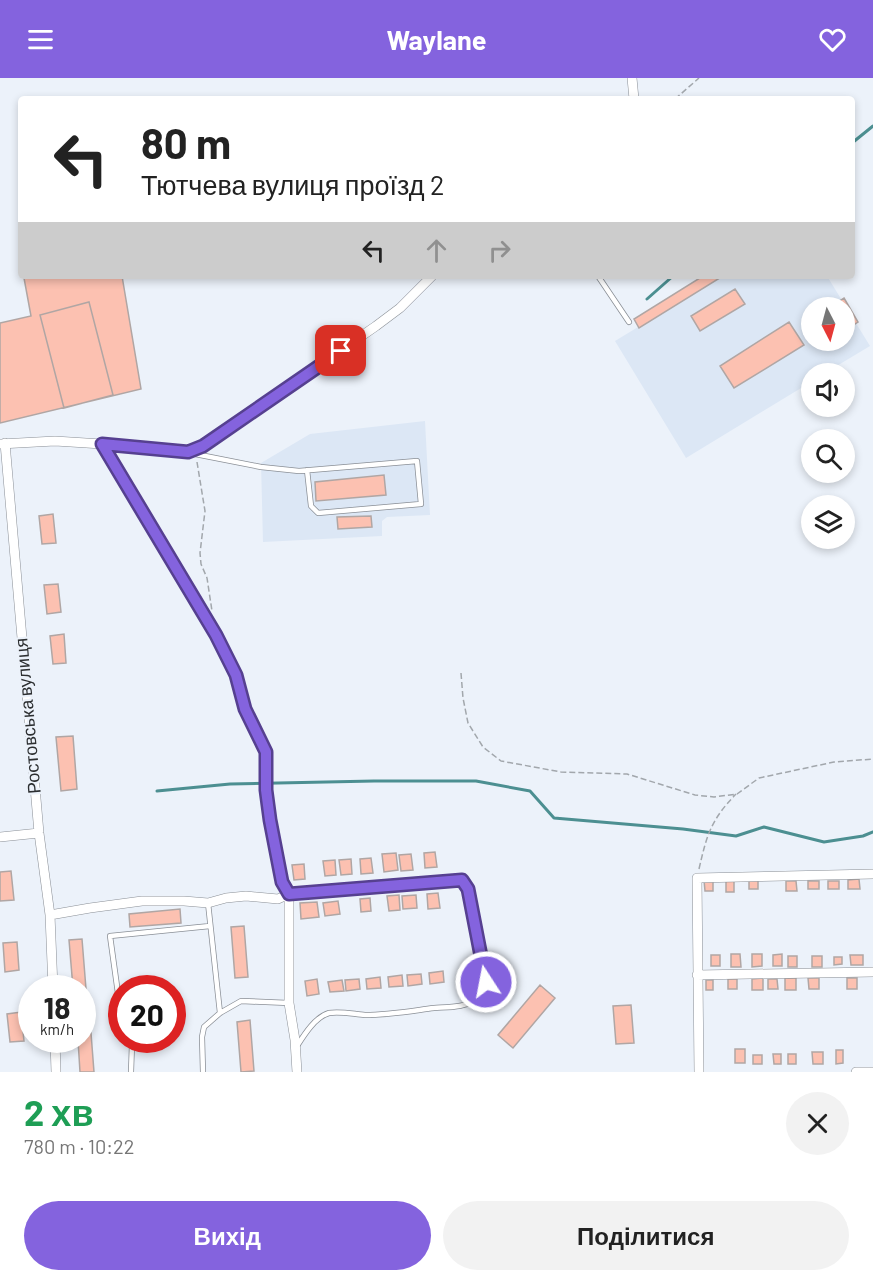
<!DOCTYPE html>
<html lang="uk">
<meta charset="utf-8">
<style>
:root{--surface:#fff;--page:#f2f2f2;--text:#222;--muted:#767676;--accent:#8463de}
body{margin:0;font-family:Barlow,sans-serif;background:var(--page);color:var(--text);height:100vh;display:flex;flex-direction:column;font-size:22px;white-space:nowrap}
*{box-sizing:border-box;margin:0}
p{font-size:20px;color:var(--muted)}
.icon{flex:none;width:33px;height:33px;fill:none;stroke:currentColor;stroke-width:2;stroke-linecap:round;stroke-linejoin:round}
.map{position:relative;height:994px;overflow:hidden}
.details{display:flex;flex-direction:column;background:var(--surface);flex:1}
.details>*{flex:none}
.banner{position:absolute;left:18px;top:18px;width:837px;height:183px;border-radius:6px;box-shadow:0 3px 9px #0003;background:#fff;color:var(--text);overflow:hidden}
.needle{width:39px;rotate:174deg}
.tools{position:absolute;left:801px;top:219px;display:grid;gap:12px}
.tools a{display:grid;place-items:center;width:54px;height:54px;border-radius:50%;background:var(--surface);box-shadow:0 3px 9px #0003;font-size:30px}
.speed{position:absolute;left:18px;top:897px;display:flex;gap:12px;font-size:30px;font-weight:700;text-align:center}
.speed>*{display:grid;place-content:center;width:78px;height:78px;border-radius:50%;background:var(--surface);box-shadow:0 3px 9px #0003;line-height:1}
.speed small{font-size:15px;font-weight:400}
.speed .limit{border:9px solid #d22;background:#fff;color:#111}
.pin{position:absolute;display:grid;place-items:center;width:51px;height:51px;color:#fff;margin:-26px;border-radius:12px;box-shadow:0 3px 9px #0006}
.me{position:absolute;width:66px;margin:-33px;rotate:349deg;stroke-linejoin:round;filter:drop-shadow(0 0 4px #0008)}
.turn{display:flex;align-items:center;gap:21px;height:126px;padding:0 24px;font-size:27px}
.turn .icon{width:78px;height:78px;stroke-width:2.5}
.turn b{display:block;font-size:42px;line-height:51px}
.lanes{display:flex;align-items:center;height:57px;padding:0 24px;background:#0003;justify-content:center;gap:30px;direction:ltr}
.lanes .off{opacity:.35}
.round{display:grid;place-items:center;flex:none;width:63px;height:63px;border-radius:32px;background:var(--page)}
.summary{display:flex;align-items:center;justify-content:space-between;height:102px;padding:0 24px}
h1{font-size:36px;font-weight:700;line-height:45px;color:#1e9e55}
.button{display:flex;gap:12px;margin-top:auto;padding:12px 24px}
.button a{flex:1;height:69px;border-radius:36px;background:var(--accent);color:#fff;font-size:24px;font-weight:700;line-height:69px;text-align:center}
.button a+a{background:var(--page);color:var(--text)}
header{display:flex;justify-content:space-between;align-items:center;height:78px;padding:0 24px;background:var(--accent);color:#fff;font-size:27px;font-weight:700}
.map>svg:first-child{display:block}
</style>
<header><svg class="icon" aria-label="menu" viewBox="0 0 24 24"><path d="M4 6h16M4 12h16M4 18h16"/></svg>Waylane<svg class="icon" aria-label="heart" viewBox="0 0 24 24"><path d="M12 20l-8-8c-3-5 5-10 8-4 3-6 11-1 8 4z"/></svg></header>
<div class="map">
<svg width="873" height="994" viewBox="0 0 873 994">
<rect width="100%" height="100%" fill="#ecf2fa"/>
<path fill="#dce7f5" fill-rule="evenodd" d="M722,198H827L870,268L825,295L812,296L811,304L686,380L615,263ZM812,230H844V262H812Z
M425,343L430,437L387,439L382,443V458L263,464L261,385L310,356Z"/>
<g fill="none" stroke-linecap="round" stroke-linejoin="round">
<path stroke="#4c8f91" stroke-width="3" d="M852,65L873,48
M647,221L673,198
M157,713L230,706L374,703H476L530,713L554,740L683,751L736,758L764,749L824,764L863,758L873,754"/>
</g>
<path fill="#fcc1b1" stroke="#b0a6a4" stroke-width="1.5" d="M33,198H122L141,311L0,345V245L31,238L24,200Z
M703,198H723L639,250L634,241Z
M735,211L745,226L700,253L691,238Z
M844,220L858,244L849,250L844,241V230H829Z
M89,224L113,317L64,330L40,237Z
M789,244L804,267L734,310L720,288Z
M384,397L386,417L316,423L315,404Z
M53,436L56,465L42,466L39,438Z
M371,438L372,449L338,451L337,439Z
M58,506L61,534L47,536L44,507Z
M64,556L66,585L53,586L50,558Z
M73,658L77,711L61,713L56,659Z
M435,774L437,789L425,790L424,775Z
M396,775L398,792L384,794L382,776Z
M411,776L413,792L401,793L399,777Z
M371,780L373,795L361,796L360,781Z
M351,781L352,796L341,797L339,782Z
M335,782L336,797L325,798L323,783Z
M304,786L305,801L294,802L292,787Z
M11,793L14,822L0,823V794Z
M749,801H758V811H749Z
M859,801L860,811H848V802Z
M704,802H713V813H705Z
M726,802H734V814H726Z
M786,803H796L797,813H786Z
M808,803H819V811H808Z
M828,803H839V811H828Z
M438,815L440,830L428,831L427,816Z
M399,817L400,832L389,833L387,818Z
M416,817L417,830L403,831L402,818Z
M370,820L371,833L361,834L360,821Z
M338,823L340,836L325,838L323,825Z
M317,824L319,839L301,841L300,825Z
M180,831L181,845L130,849L129,836Z
M244,848L248,899L235,900L231,849Z
M82,861L86,911L82,912V910H73L69,862Z
M17,864L19,892L5,894L3,865Z
M731,876H740L741,889H731Z
M752,876H762V888L752,889Z
M782,876V888H773V877Z
M711,877H720V888H711Z
M850,877H863V887H851Z
M788,878H797V889H788Z
M812,878H822V889H812Z
M834,879H842V886L834,887Z
M443,893L444,904L430,906L429,895Z
M421,896L422,906L408,908L407,897Z
M402,897L403,908L389,909L388,899Z
M380,899L381,910L367,911L366,901Z
M763,900V912H752V901Z
M785,900H796V912H785Z
M808,900H819V911H809Z
M847,900H857V911H847Z
M317,901L319,916L307,918L305,903Z
M359,901L360,911L346,913L345,902Z
M728,901H737V911H728Z
M768,901H777L778,911H768Z
M342,902L344,913L330,914L328,904Z
M706,902H713V912H706Z
M540,907L555,920L513,970L498,957Z
M631,927L634,965L616,966L613,928Z
M21,934L24,963L10,964L7,936Z
M250,942L254,993L241,994L237,944Z
M91,955L94,994H80L78,962H82V956Z
M735,971H745V985H735Z
M836,972H843V985L836,986Z
M812,974H823V986H813Z
M773,976H781V986H774Z
M788,976H796V986H788Z
M753,977H762V986H753Z"/>
<g fill="none" stroke-linecap="round" stroke-linejoin="round">
<defs>
<path id="lane" d="M598,198L629,244
M190,375L261,389L299,393L417,383L421,426L318,435L311,428L307,392
M208,825L220,935
M122,944L110,858L210,848
M130,962L132,966L131,994
M297,968C304,957 315,939 329,935C340,933 353,936 365,937C389,937 411,933 434,930C448,929 466,930 478,920C483,916 484,910 486,904L476,844L468,811L462,803
M203,994L202,959L204,949L220,935L241,923L289,925"/>
<path id="street" d="M632,0L634,21
M5,365L39,755L50,837L53,910
M0,366L55,363L102,366L188,374L203,368L376,248L400,230L432,198
M102,366L216,557L236,597L245,631L266,673V712L270,742L282,804L289,816V925L295,962L297,994
M0,759L39,755
M50,837L90,830L142,823H184L208,825L226,820L246,818L278,821L289,816L308,814L462,802
M697,897L873,894
M55,962L56,994
M699,994L697,800L873,796
M856,994H873"/>
</defs>
<use href="#lane" stroke="#8a8f96" stroke-width="6"/>
<use href="#street" stroke="#8a8f96" stroke-width="10"/>
<path stroke="#a2a7ac" stroke-width="1.5" stroke-dasharray="6 3" stroke-linecap="butt" d="M675,21L699,0
M197,384L205,433L200,475L201,486L207,500L212,533
M461,595L463,620L468,645L483,669L501,683L561,694L627,696L695,717L714,719L737,716L759,700L834,684L873,681
M699,791C707,756 711,742 736,716"/>
<use href="#lane" stroke="#fff" stroke-width="4.5"/>
<use href="#street" stroke="#fff" stroke-width="9"/>
</g>
<g fill="none" stroke-linecap="round" stroke-linejoin="round">
<defs>
<path id="route" d="M341,273L203,368L188,374L102,366L216,557L236,597L245,631L266,674V712L270,742L282,804L289,816L462,802L468,811L486,904"/>
</defs>
<use href="#route" stroke="#564090" stroke-width="15"/>
<use href="#route" stroke="#8463de" stroke-width="10"/>
</g>
<g text-anchor="middle" stroke-width="4.5" stroke-linejoin="round" paint-order="stroke">
<g font-size="18" fill="#2c2f31" stroke="#ecf2fa">
<text transform="translate(28 638) rotate(-95)" y="6">Ростовська вулиця</text>
</g>
</g>
</svg>
<div class="tools">
<a><svg class="needle" viewBox="-14 -14 28 28"><path d="M0-13l5 13h-10z" fill="#e53935"/><path d="M0 13l5-13h-10z" fill="#767676"/></svg></a>
<a><svg class="icon" aria-label="sound" viewBox="0 0 24 24"><path d="M4 9h4l5-4v14l-5-4H4zM17 9q2 3 0 6"/></svg></a>
<a><svg class="icon" aria-label="search" viewBox="0 0 24 24"><circle cx="10" cy="10" r="6"/><path d="M15 15l6 6"/></svg></a>
<a><svg class="icon" aria-label="layers" viewBox="0 0 24 24"><path d="M12 4l9 5-9 5-9-5zM3 14l9 5 9-5"/></svg></a>
</div>
<div class="speed"><div>18<small>km/h</small></div><div class="limit">20</div></div>
<div class="pin" style="left:341px;top:273px;background:#d93025"><svg class="icon" aria-label="arrive" viewBox="0 0 24 24"><path d="M6 21V4h12l-3 4 3 4H6"/></svg></div>
<svg class="me" style="left:486px;top:904px" viewBox="-20 -20 40 40"><circle r="17" fill="#8463de" stroke="#fff" stroke-width="3"/><path d="M0-11L8 9 0 5-8 9z" fill="#fff"/></svg>
<div class="banner">
<div class="turn"><svg class="icon" aria-label="left" viewBox="0 0 24 24"><path d="M17 20v-9H6M10 6l-5 5 5 5"/></svg><div><b>80 m</b>Тютчева вулиця проїзд 2</div></div>
<div class="lanes"><svg class="icon" aria-label="left" viewBox="0 0 24 24"><path d="M17 20v-9H6M10 6l-5 5 5 5"/></svg><svg class="icon off" aria-label="ahead" viewBox="0 0 24 24"><path d="M12 20V5M6 11l6-6 6 6"/></svg><svg class="icon off" aria-label="right" viewBox="0 0 24 24"><path d="M7 20v-9h11M14 6l5 5-5 5"/></svg></div>
</div>
</div>
<section class="details">
<div class="summary"><div><h1>2 хв</h1><p>780 m · 10:22</p></div><a class="round"><svg class="icon" aria-label="close" viewBox="0 0 24 24"><path d="M6 6l12 12M18 6L6 18"/></svg></a></div>
<div class="button"><a>Вихід</a><a>Поділитися</a></div>
</section>
